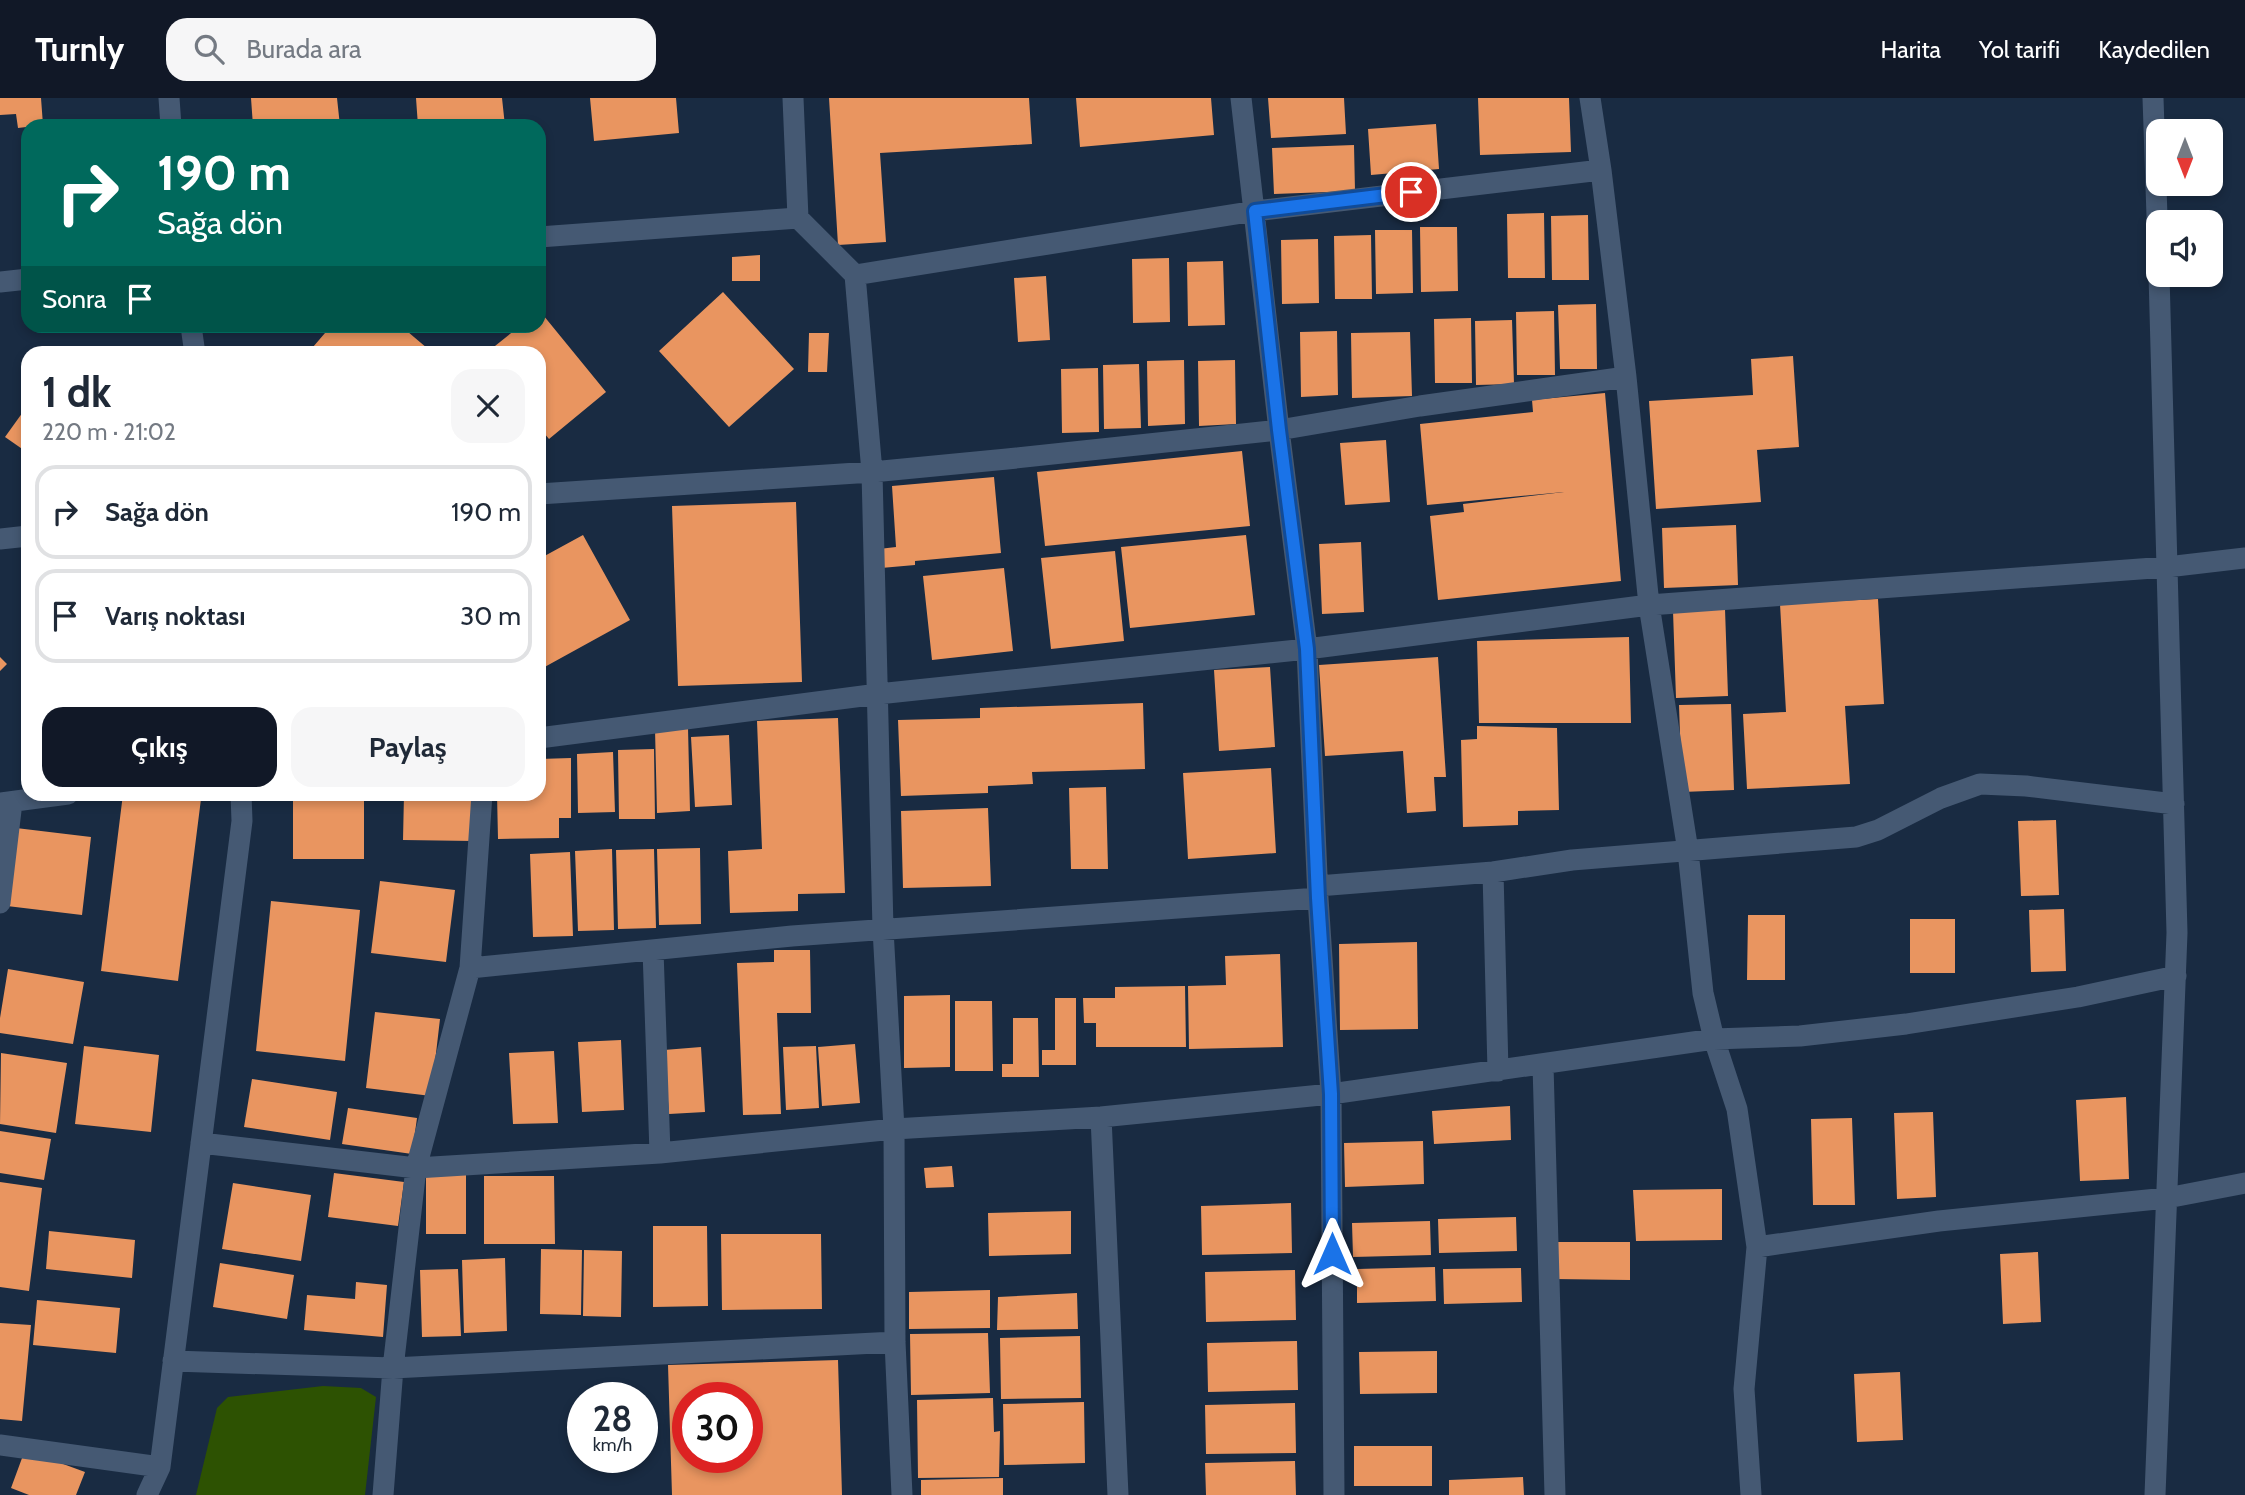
<!DOCTYPE html>
<html lang="tr">
<meta charset="utf-8">
<style>
:root{--surface:#fff;--page:#f6f6f7;--text:#1f2937;--muted:#747a83;--line:#e0e1e3;--accent:#111827}
body{margin:0;font-family:Cabin,sans-serif;background:var(--page);color:var(--text);height:100vh;display:flex;flex-direction:column;font-size:26px;white-space:nowrap}
*{box-sizing:border-box;margin:0}
p{font-size:23px;color:var(--muted)}
.icon{flex:none;width:38px;height:38px;fill:none;stroke:currentColor;stroke-width:2;stroke-linecap:round;stroke-linejoin:round}
.map{position:relative;flex:1;overflow:hidden}
.panel{position:absolute;left:21px;top:248px;width:525px;height:455px;display:flex;flex-direction:column;background:var(--surface);border-radius:21px;box-shadow:0 4px 10px #0003}
.panel>*{flex:none}
.banner{position:absolute;left:21px;top:21px;width:525px;height:214px;border-radius:21px;box-shadow:0 4px 10px #0003;background:#00695c;color:#fff;overflow:hidden}
.needle{width:46px;rotate:180deg}
.buttons{position:absolute;left:2146px;top:21px;display:grid;gap:14px}
.buttons a{display:grid;place-items:center;width:77px;height:77px;border-radius:14px;background:var(--surface);box-shadow:0 4px 10px #0003;font-size:35px}
.speed{position:absolute;left:567px;top:1284px;display:flex;gap:14px;font-size:35px;font-weight:700;text-align:center}
.speed>*{display:grid;place-content:center;width:91px;height:91px;border-radius:50%;background:var(--surface);box-shadow:0 4px 10px #0003;line-height:1}
.speed small{font-size:18px;font-weight:400}
.speed .limit{border:10px solid #d22;background:#fff;color:#111}
.pin{position:absolute;display:grid;place-items:center;width:60px;height:60px;color:#fff;margin:-30px;border:4px solid #fff;border-radius:50%;box-shadow:0 2px 7px #0007}
.me{position:absolute;width:77px;margin:-38px;rotate:0deg;stroke-linejoin:round;filter:drop-shadow(0 0 5px #0008)}
.turn{display:flex;align-items:center;gap:24px;height:147px;padding:0 21px;font-size:32px}
.turn .icon{width:91px;height:91px;stroke-width:2.5}
.turn b{display:block;font-size:49px;line-height:60px}
.then{display:flex;align-items:center;height:66px;padding:0 21px;background:#0003;gap:14px;font-size:26px}
.round{display:grid;place-items:center;flex:none;width:74px;height:74px;border-radius:21px;background:var(--page)}
.summary{display:flex;align-items:center;justify-content:space-between;height:119px;padding:0 21px}
h1{font-size:42px;font-weight:700;line-height:52px}
.primary-button{display:flex;gap:14px;margin-top:auto;padding:14px 21px}
.primary-button a{flex:1;height:80px;border-radius:21px;background:var(--accent);color:#fff;font-size:28px;font-weight:700;line-height:80px;text-align:center}
.primary-button a+a{background:var(--page);color:var(--text)}
ul{padding:0;list-style:none}
li{display:flex;align-items:center;gap:21px;height:94px;margin:0 14px 10px;padding:0 7px;border:4px solid var(--line);border-radius:21px}
li div{flex:1}
li b{display:block;font-size:26px}
li em{font-style:normal}
header{display:flex;align-items:center;gap:42px;box-sizing:border-box;height:98px;padding:0 35px;background:var(--accent);color:#fff}
header strong{font-size:33px}
nav{display:flex;gap:38px;margin-inline-start:auto;font-size:24px}
.search{width:490px;height:63px;background:var(--page);display:flex;align-items:center;gap:18px;box-sizing:border-box;padding:0 24px;border-radius:21px;color:var(--muted);font-size:26px}
.map>svg:first-child{display:block}
</style>
<header>
<strong>Turnly</strong>
<div class="search"><svg class="icon" aria-label="search" viewBox="0 0 24 24"><circle cx="10" cy="10" r="6"/><path d="M15 15l6 6"/></svg>Burada ara</div>
<nav><a>Harita</a><a>Yol tarifi</a><a>Kaydedilen</a></nav>
</header>
<div class="map">
<svg width="2245" height="1397" viewBox="0 0 2245 1397">
<rect width="100%" height="100%" fill="#192b42"/>
<path fill="#2d5202" d="M323,1288L361,1290L376,1299L365,1397H196L217,1310L228,1299Z"/>
<path fill="#e99560" fill-rule="evenodd" d="M0,0H41L43,27L18,30L16,16L0,17Z
M251,0H337L340,28H253Z
M416,0H502L505,28H418Z
M590,0H676L679,35L594,43Z
M829,0H1029L1032,46L880,55L886,144L838,147Z
M1076,0H1211L1214,37L1080,49Z
M1268,0H1344L1346,36L1271,40Z
M1478,0H1569L1571,54L1480,57Z
M1436,26L1439,71L1371,77L1368,31Z
M1354,47L1355,93L1274,96L1272,50Z
M1544,115L1545,180H1508L1507,116Z
M1588,117L1589,182H1552L1551,118Z
M1420,129H1457L1458,193L1421,194Z
M1375,132H1412L1413,195L1376,196Z
M1371,137L1372,201H1335L1334,138Z
M1318,141L1319,205L1282,206L1281,142Z
M760,157V183H732V159Z
M1169,160L1170,224L1133,225L1132,161Z
M1223,163L1225,227L1188,228L1187,164Z
M1046,178L1050,242L1018,244L1014,180Z
M723,194L794,271L729,329L659,253Z
M1596,206L1597,271H1560L1558,207Z
M539,212L606,294L549,341L539,329V256H485L520,228H539Z
M1554,213L1555,277H1517L1516,214Z
M1471,220L1472,285H1435L1434,221Z
M1512,222L1514,286L1476,287L1475,223Z
M331,228H401L434,256H307Z
M1337,233L1338,297L1301,299L1300,234Z
M1410,234L1412,298L1352,300L1351,235Z
M809,235H829L827,274H808Z
M1793,258L1799,349L1757,352L1761,404L1656,411L1649,303L1753,297L1751,261Z
M1184,262L1185,326L1148,328L1147,263Z
M1235,262L1236,326L1199,328L1198,263Z
M1139,266L1141,330L1104,331L1103,267Z
M1098,270L1099,334L1062,335L1061,271Z
M1605,295L1621,483L1438,502L1430,418L1464,414L1463,406L1564,394L1427,407L1420,326L1533,314L1532,302Z
M28,307V355L5,339Z
M1386,342L1390,404L1345,407L1340,345Z
M1242,353L1250,428L1045,448L1037,374Z
M994,379L1001,455L915,463V467L881,470L879,451L896,449L892,388Z
M796,404L802,584L678,588L672,408Z
M1736,427L1738,487L1664,490L1662,430Z
M583,437L630,522L541,571L539,567V461Z
M1246,437L1255,517L1130,530L1121,449Z
M1361,444L1364,514L1322,516L1319,446Z
M1115,453L1124,543L1051,551L1041,460Z
M1004,470L1013,553L932,562L923,478Z
M1878,501L1884,606L1845,608L1850,686L1747,691L1743,616L1786,614L1780,506Z
M1725,511L1728,598L1676,600L1673,513Z
M1629,539L1631,625H1479L1477,543Z
M0,559L7,566L0,573Z
M1438,559L1446,679H1434L1436,713L1407,715L1403,653L1325,658L1319,567Z
M1270,569L1275,649L1219,653L1214,572Z
M1143,605L1145,671L1032,674L1033,686L988,688V695L901,698L898,622L980,620V610Z
M1731,606L1734,692L1682,694L1679,607Z
M838,620L845,795L798,796V813L730,815L728,753L762,751L757,623Z
M1477,628L1557,630L1559,712L1518,713V727L1463,729L1461,642L1477,641Z
M688,630L690,713L657,715L655,631Z
M729,637L732,707L695,709L691,639Z
M654,651L655,721H619L618,652Z
M613,654L615,714L578,715L577,656Z
M571,660V720H559V740L498,741L497,696H539V661Z
M1271,670L1276,755L1188,761L1183,675Z
M1106,689L1108,771H1071L1069,690Z
M123,696H162L201,701L178,883L101,873Z
M404,696H473V743L403,742Z
M293,698L364,699V761H293Z
M988,710L991,788L903,790L901,713Z
M2056,722L2059,797L2021,798L2018,723Z
M16,730L91,739L82,817L7,808Z
M700,750L701,826L659,827L657,751Z
M612,751L614,832L578,833L575,753Z
M654,751L656,830L618,831L616,752Z
M570,754L573,838L533,839L530,756Z
M380,783L455,792L446,864L371,855Z
M271,803L360,812L345,963L256,953Z
M2064,811L2066,873L2031,874L2029,812Z
M1748,817H1785V882H1747Z
M1910,821H1955V875H1910Z
M1417,844L1418,931L1340,932L1339,846Z
M774,852H810L811,915H777L781,1016L743,1017L737,865L774,864Z
M1280,856L1283,949L1189,951L1188,888L1226,887L1225,858Z
M8,871L84,884L73,946L0,935V920Z
M1185,888L1186,949H1096V925H1084L1083,900H1115V889Z
M950,897V969L904,970V898Z
M1055,900H1076V967H1042V952H1055Z
M955,903H992L993,973H955Z
M375,914L440,921L431,998L366,990Z
M1013,920H1038L1039,979H1002V966H1013Z
M621,942L624,1012L582,1014L578,944Z
M855,946L860,1005L822,1008L818,949Z
M84,948L159,957L151,1034L75,1026Z
M816,948L819,1010L786,1012L783,949Z
M701,949L705,1014L669,1016L664,952Z
M554,953L558,1025L513,1026L509,955Z
M1,955L67,965L56,1035L0,1026Z
M252,981L337,994L330,1042L244,1029Z
M2126,999L2129,1081L2080,1083L2076,1002Z
M1510,1008L1511,1042L1434,1046L1432,1013Z
M348,1010L417,1020L412,1056L342,1046Z
M1933,1014L1936,1099L1897,1101L1894,1015Z
M1852,1020L1855,1107H1813L1811,1021Z
M0,1033L51,1041L44,1082L0,1075Z
M1423,1043L1424,1086L1345,1089L1344,1045Z
M952,1068L954,1089L926,1090L924,1070Z
M334,1075L404,1084L398,1128L328,1119Z
M426,1075H466V1136H426Z
M484,1078H554L555,1146H484Z
M0,1084L42,1090L29,1193L0,1189Z
M233,1085L311,1097L301,1163L222,1151Z
M1722,1091V1142L1636,1143L1633,1092Z
M1291,1105L1292,1155L1202,1157L1201,1108Z
M1071,1113V1156L989,1158L988,1115Z
M1516,1119L1517,1153L1439,1155L1438,1121Z
M1430,1123L1431,1157L1353,1159L1352,1125Z
M653,1128H707L708,1208L653,1209Z
M49,1133L135,1142L132,1180L46,1171Z
M721,1136H821L822,1211L722,1212Z
M1553,1144H1630V1182L1553,1181Z
M541,1151L582,1152L581,1217L540,1216Z
M584,1152L622,1153L621,1219L583,1218Z
M2038,1154L2041,1224L2003,1226L2000,1156Z
M505,1160L507,1233L464,1235L462,1162Z
M220,1165L294,1177L287,1221L213,1209Z
M1435,1169L1436,1203L1357,1205V1171Z
M1521,1170L1522,1204L1444,1206L1443,1171Z
M458,1171L461,1238L422,1239L420,1172Z
M1295,1172L1296,1222L1206,1224L1205,1174Z
M356,1184L387,1187L383,1239L304,1232L307,1197L355,1201Z
M990,1192V1230L909,1231V1194Z
M1077,1195L1078,1231L997,1232L998,1199Z
M37,1202L120,1210L116,1255L33,1247Z
M0,1225L31,1227L22,1323L0,1321Z
M988,1235L990,1295L911,1297L910,1236Z
M1080,1238L1081,1300L1001,1301L1000,1240Z
M1297,1243L1298,1292L1208,1294L1207,1245Z
M1437,1253V1295L1360,1296L1359,1254Z
M838,1262L842,1397H672L668,1267ZM688,1300H747V1360H688Z
M1900,1274L1903,1342L1857,1344L1854,1276Z
M993,1300L994,1334L1000,1333L999,1379L918,1380L917,1302Z
M1084,1304L1085,1365L1004,1367L1003,1306Z
M1295,1305L1296,1355L1206,1356L1205,1307Z
M1354,1348H1432V1388H1354Z
M25,1352L85,1374L76,1397H29L11,1390Z
M1295,1363L1296,1397H1206L1205,1365Z
M1523,1379L1524,1397H1449V1382Z
M1003,1380V1397H921V1382Z"/>
<g fill="none" stroke-linecap="round" stroke-linejoin="round">
<path stroke="#455973" stroke-width="21" d="M169,0L171,28
M793,0L798,120L855,177L872,374L883,831L894,1031L895,1244L902,1397
M1241,0L1279,332L1307,551L1318,800L1331,996L1334,1397
M1590,0L1601,72L1626,279L1649,507L1688,753L1703,895L1714,941L1737,1011L1757,1149
M2153,0L2158,148
M539,139L798,120
M855,177L1255,113L1601,72
M0,184L28,181
M191,228L195,256
M539,396L872,374L1007,361L1279,332L1420,308L1626,279
M0,441L28,438
M539,640L878,596L1307,551L1649,507L2167,469L2245,460
M0,705L68,696
M1493,774L1498,973
M1318,788L1493,774L1572,762L1856,739L1878,732L1941,700L1980,686L2026,688L2174,706
M0,805L12,704
M653,852L660,1055
M470,870L792,838L1318,800
M1543,967L1555,1397
M1101,1019L1118,1397
M201,1045L416,1070L660,1055L894,1031L1101,1019L1331,996L1714,941L1800,938L1906,926L2078,899L2176,878
M173,1263L393,1270L895,1244
M0,1347L160,1369
M147,1397L160,1369L242,723L241,696
M383,1397L393,1270L416,1070L470,870L482,696
M1751,1397L1744,1291L1757,1149L1939,1123L2167,1100L2245,1085
M2155,1397L2177,835L2159,177"/>
</g>
<g fill="none" stroke-linecap="round" stroke-linejoin="round">
<defs>
<path id="route" d="M1332,1156L1331,996L1318,800L1307,551L1279,332L1255,113L1411,94"/>
</defs>
<use href="#route" stroke="#114b97" stroke-width="18"/>
<use href="#route" stroke="#1a73e8" stroke-width="12"/>
</g>
</svg>
<div class="buttons">
<a><svg class="needle" viewBox="-14 -14 28 28"><path d="M0-13l5 13h-10z" fill="#e53935"/><path d="M0 13l5-13h-10z" fill="#747a83"/></svg></a>
<a><svg class="icon" aria-label="sound" viewBox="0 0 24 24"><path d="M4 9h4l5-4v14l-5-4H4zM17 9q2 3 0 6"/></svg></a>
</div>
<div class="speed"><div>28<small>km/h</small></div><div class="limit">30</div></div>
<div class="pin" style="left:1411px;top:94px;background:#d93025"><svg class="icon" aria-label="arrive" viewBox="0 0 24 24"><path d="M6 21V4h12l-3 4 3 4H6"/></svg></div>
<svg class="me" style="left:1332px;top:1156px" viewBox="-20 -20 40 40"><path d="M0-17L14 15 0 8-14 15z" fill="#1a73e8" stroke="#fff" stroke-width="4"/></svg>
<div class="banner">
<div class="turn"><svg class="icon" aria-label="right" viewBox="0 0 24 24"><path d="M7 20v-9h11M14 6l5 5-5 5"/></svg><div><b>190 m</b>Sağa dön</div></div>
<div class="then">Sonra<svg class="icon" aria-label="arrive" viewBox="0 0 24 24"><path d="M6 21V4h12l-3 4 3 4H6"/></svg></div>
</div>
<section class="panel">
<div class="summary"><div><h1>1 dk</h1><p>220 m · 21:02</p></div><a class="round"><svg class="icon" aria-label="close" viewBox="0 0 24 24"><path d="M6 6l12 12M18 6L6 18"/></svg></a></div>
<ul>
<li><svg class="icon" aria-label="right" viewBox="0 0 24 24"><path d="M7 20v-9h11M14 6l5 5-5 5"/></svg><div><b>Sağa dön</b></div><em>190 m</em></li>
<li><svg class="icon" aria-label="arrive" viewBox="0 0 24 24"><path d="M6 21V4h12l-3 4 3 4H6"/></svg><div><b>Varış noktası</b></div><em>30 m</em></li>
</ul>
<div class="primary-button"><a>Çıkış</a><a>Paylaş</a></div>
</section>
</div>
